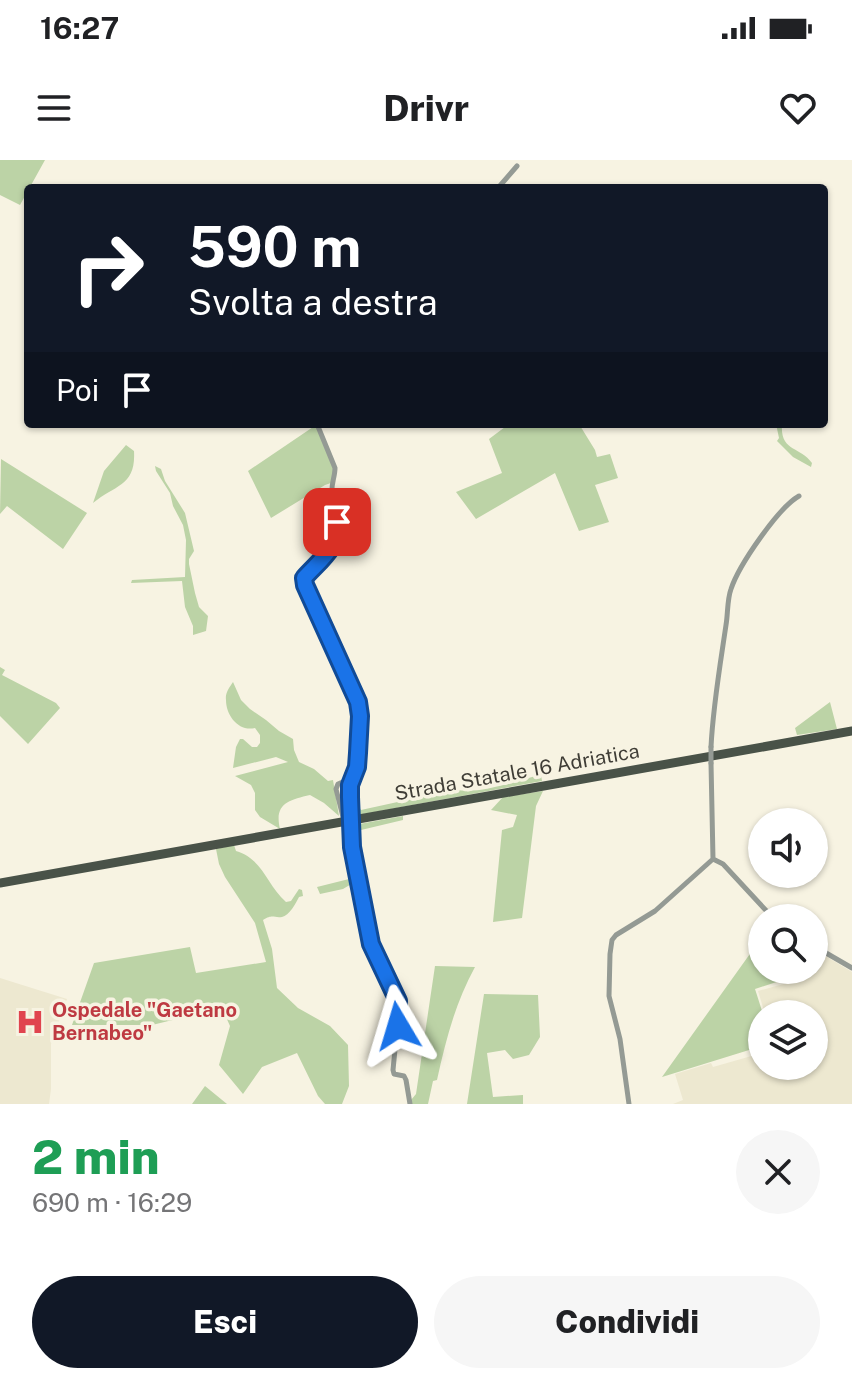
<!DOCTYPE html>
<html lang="it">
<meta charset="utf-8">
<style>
:root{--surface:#fff;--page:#f6f6f6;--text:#202124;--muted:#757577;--accent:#111827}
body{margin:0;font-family:"Public Sans",sans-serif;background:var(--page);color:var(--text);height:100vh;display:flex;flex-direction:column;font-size:30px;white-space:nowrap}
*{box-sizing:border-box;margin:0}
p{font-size:26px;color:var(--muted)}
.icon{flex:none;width:44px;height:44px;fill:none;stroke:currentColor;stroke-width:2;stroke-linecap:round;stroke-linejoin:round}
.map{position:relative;height:944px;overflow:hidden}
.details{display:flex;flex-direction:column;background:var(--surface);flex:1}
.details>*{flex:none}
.banner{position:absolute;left:24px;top:24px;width:804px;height:244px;border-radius:8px;box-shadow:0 2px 6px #0004;background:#111827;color:#fff;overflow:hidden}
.controls{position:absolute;left:748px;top:648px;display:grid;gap:16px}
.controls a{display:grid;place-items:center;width:80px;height:80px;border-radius:50%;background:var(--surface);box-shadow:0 2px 6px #0004;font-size:40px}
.pin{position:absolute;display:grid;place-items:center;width:68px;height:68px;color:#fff;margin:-34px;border-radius:16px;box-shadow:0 4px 12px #0006}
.me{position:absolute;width:88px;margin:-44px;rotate:353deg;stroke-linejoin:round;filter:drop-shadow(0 0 6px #0008)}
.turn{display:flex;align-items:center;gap:28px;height:168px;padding:0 32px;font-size:36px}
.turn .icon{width:104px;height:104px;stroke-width:2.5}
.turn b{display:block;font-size:56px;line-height:68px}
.then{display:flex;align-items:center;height:76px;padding:0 32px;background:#0003;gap:16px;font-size:30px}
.round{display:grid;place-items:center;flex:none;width:84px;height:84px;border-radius:42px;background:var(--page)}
.summary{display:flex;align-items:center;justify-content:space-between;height:136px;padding:0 32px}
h1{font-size:48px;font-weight:800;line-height:60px;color:#1e9e55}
.primary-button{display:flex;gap:16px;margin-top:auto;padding:16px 32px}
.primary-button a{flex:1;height:92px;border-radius:48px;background:var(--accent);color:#fff;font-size:32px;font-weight:800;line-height:92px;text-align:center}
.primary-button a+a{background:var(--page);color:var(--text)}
.status{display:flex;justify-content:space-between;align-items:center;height:56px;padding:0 40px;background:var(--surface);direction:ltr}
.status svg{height:22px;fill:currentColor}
header{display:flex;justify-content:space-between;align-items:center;height:104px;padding:0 32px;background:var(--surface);font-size:36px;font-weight:800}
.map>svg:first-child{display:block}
</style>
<div class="status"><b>16:27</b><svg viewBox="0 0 49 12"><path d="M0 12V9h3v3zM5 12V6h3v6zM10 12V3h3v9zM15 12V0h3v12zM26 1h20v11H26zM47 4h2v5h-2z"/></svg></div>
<header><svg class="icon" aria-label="menu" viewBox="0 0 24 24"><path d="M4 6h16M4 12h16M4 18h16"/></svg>Drivr<svg class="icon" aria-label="heart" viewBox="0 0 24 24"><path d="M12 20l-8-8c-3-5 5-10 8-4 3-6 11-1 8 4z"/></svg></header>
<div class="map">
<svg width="852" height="944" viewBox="0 0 852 944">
<rect width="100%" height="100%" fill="#f7f3e2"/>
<path fill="#ede8d0" d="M814,789L852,812V944H673L683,940L675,914L711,903L713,907L762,893V906H814V854H765L758,831L805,818L796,810H814Z
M0,818L67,839L51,884V929L49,944H0Z"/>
<path fill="#bcd3a6" d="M0,0H45L20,45L0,35Z
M509,264H579L595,290L597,297L610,294L618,318L595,325L609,362L579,371L555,313L476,359L456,332L502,313L489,279Z
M776,264H782C780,292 800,286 812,303L811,307L793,297L777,281L779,278Z
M316,265L333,307L334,313L331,323L325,325L271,358L248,311Z
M126,285L134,291C136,326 116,324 93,343L104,311Z
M1,299L87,353L63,389L7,346L0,354Z
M155,306L161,309L165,321L185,353L194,391L189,399V404L195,433L199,447L208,456L206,471L193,475V466L185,447L182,421L131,423L132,420L185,417L186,380L183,365L173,346L170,333L156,311Z
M0,507L5,510L2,515L56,543L60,548L28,584L0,556Z
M233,522L241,540L250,549L266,560L279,571L293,579L294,590L299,602L314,609L328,621L333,620L339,656L324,643L310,635C288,640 274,644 280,669L260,657L255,650V633L251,625L235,616L288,602L276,597L233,608L236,587L240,579H243L252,587H257L260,583V575L255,568C239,572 226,556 226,540C225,533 229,528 233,522Z
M830,542L837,569L797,575L795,568Z
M541,615L542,621L353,656L354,630L355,641L361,650L425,636L448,634L447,628C477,637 512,621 541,615Z
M543,631L536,646L522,758L493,762L502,670L513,667L517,655L491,650L503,637Z
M403,656V660L361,670V704L358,706L354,665Z
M234,685L236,691C263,699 266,724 286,742L291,741L299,729L302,730L303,736L299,737C296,743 289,756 282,757C273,758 273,754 263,760L272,789L277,828L298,848L330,866L348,885L349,926L342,944H325L318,936L297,893L262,907L243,934L219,905L230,866L222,848L152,865H72L94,803L190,787L196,813L266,802L255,763L225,717L219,704L216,689Z
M357,717L358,720L343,729L320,734L317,727Z
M762,777V810H790L792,817L755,829L763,854L762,886L662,917Z
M435,806L475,807C455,844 446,879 437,920L433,921L428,944H411V940L416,934Z
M484,834L538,835L540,877L529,895L513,899L505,890L487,893L493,937L523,935V944H467Z
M205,926L227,944H192Z"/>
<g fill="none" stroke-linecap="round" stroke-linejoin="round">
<path stroke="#949a94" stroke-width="5" d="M498,28L517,6
M317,264L335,308C335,317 331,324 332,333C333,346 339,359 338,372C337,390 315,405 304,418L305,425L358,542C362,566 362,598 352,620L345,621L338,624L336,629L344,661
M711,587C713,546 720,506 726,465C728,454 727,440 731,429C739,405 778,348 799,336
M711,603L713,699L723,704L773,758
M350,650L352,620
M351,668L352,687L371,784L398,841L399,849L393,910L394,914L404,916L406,920L410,944
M814,786L852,808
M629,944L620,879L609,836L610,794L612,780L616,775L655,751L713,699"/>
<path stroke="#495248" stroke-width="9" d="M0,723L852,571"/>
<path stroke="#949a94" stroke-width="5" d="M711,603V587
M350,650L351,668"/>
</g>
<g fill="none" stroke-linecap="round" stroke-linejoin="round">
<defs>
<path id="route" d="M337,362C340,387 319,401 304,418L305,425L358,542L360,556L358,593L357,607L350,625V637L352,687L371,784L398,841V866"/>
</defs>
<use href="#route" stroke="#114b97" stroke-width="20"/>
<use href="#route" stroke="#1a73e8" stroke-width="14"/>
</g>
<defs>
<symbol id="hospital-bare" viewBox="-9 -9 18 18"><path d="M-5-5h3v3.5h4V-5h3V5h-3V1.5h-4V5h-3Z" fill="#e0444e" stroke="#f7f3e2" stroke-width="2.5" paint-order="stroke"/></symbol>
</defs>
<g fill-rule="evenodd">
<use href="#hospital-bare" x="10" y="842" width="40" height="40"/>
</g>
<g text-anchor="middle" stroke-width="7" stroke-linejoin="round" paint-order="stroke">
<g font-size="20" fill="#3f3d36" stroke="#f7f3e2">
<text transform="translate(517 612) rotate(-10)" y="7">Strada Statale 16 Adriatica</text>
</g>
<g font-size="20" font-weight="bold" fill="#be3a42" stroke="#f7f3e2" text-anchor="start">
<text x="52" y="857">Ospedale "Gaetano<tspan x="52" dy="23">Bernabeo"</tspan></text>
</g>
</g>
</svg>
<div class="controls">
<a><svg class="icon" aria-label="sound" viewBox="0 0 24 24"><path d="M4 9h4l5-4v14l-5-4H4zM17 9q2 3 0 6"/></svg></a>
<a><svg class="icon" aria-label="search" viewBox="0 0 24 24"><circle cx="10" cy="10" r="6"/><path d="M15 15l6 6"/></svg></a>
<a><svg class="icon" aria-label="layers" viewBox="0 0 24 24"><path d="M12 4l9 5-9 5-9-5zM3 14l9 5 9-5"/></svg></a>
</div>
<div class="pin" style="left:337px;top:362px;background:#d93025"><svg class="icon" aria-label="arrive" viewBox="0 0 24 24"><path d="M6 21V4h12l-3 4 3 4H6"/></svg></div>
<svg class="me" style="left:398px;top:866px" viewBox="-20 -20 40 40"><path d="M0-17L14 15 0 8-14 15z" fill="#1a73e8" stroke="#fff" stroke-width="4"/></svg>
<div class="banner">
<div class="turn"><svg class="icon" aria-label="right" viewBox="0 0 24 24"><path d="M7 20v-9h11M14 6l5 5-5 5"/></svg><div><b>590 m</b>Svolta a destra</div></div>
<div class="then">Poi<svg class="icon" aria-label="arrive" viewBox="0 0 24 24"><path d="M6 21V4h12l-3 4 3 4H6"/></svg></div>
</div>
</div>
<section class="details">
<div class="summary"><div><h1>2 min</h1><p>690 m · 16:29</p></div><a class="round"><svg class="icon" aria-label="close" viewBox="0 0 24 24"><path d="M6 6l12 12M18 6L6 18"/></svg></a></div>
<div class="primary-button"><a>Esci</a><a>Condividi</a></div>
</section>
